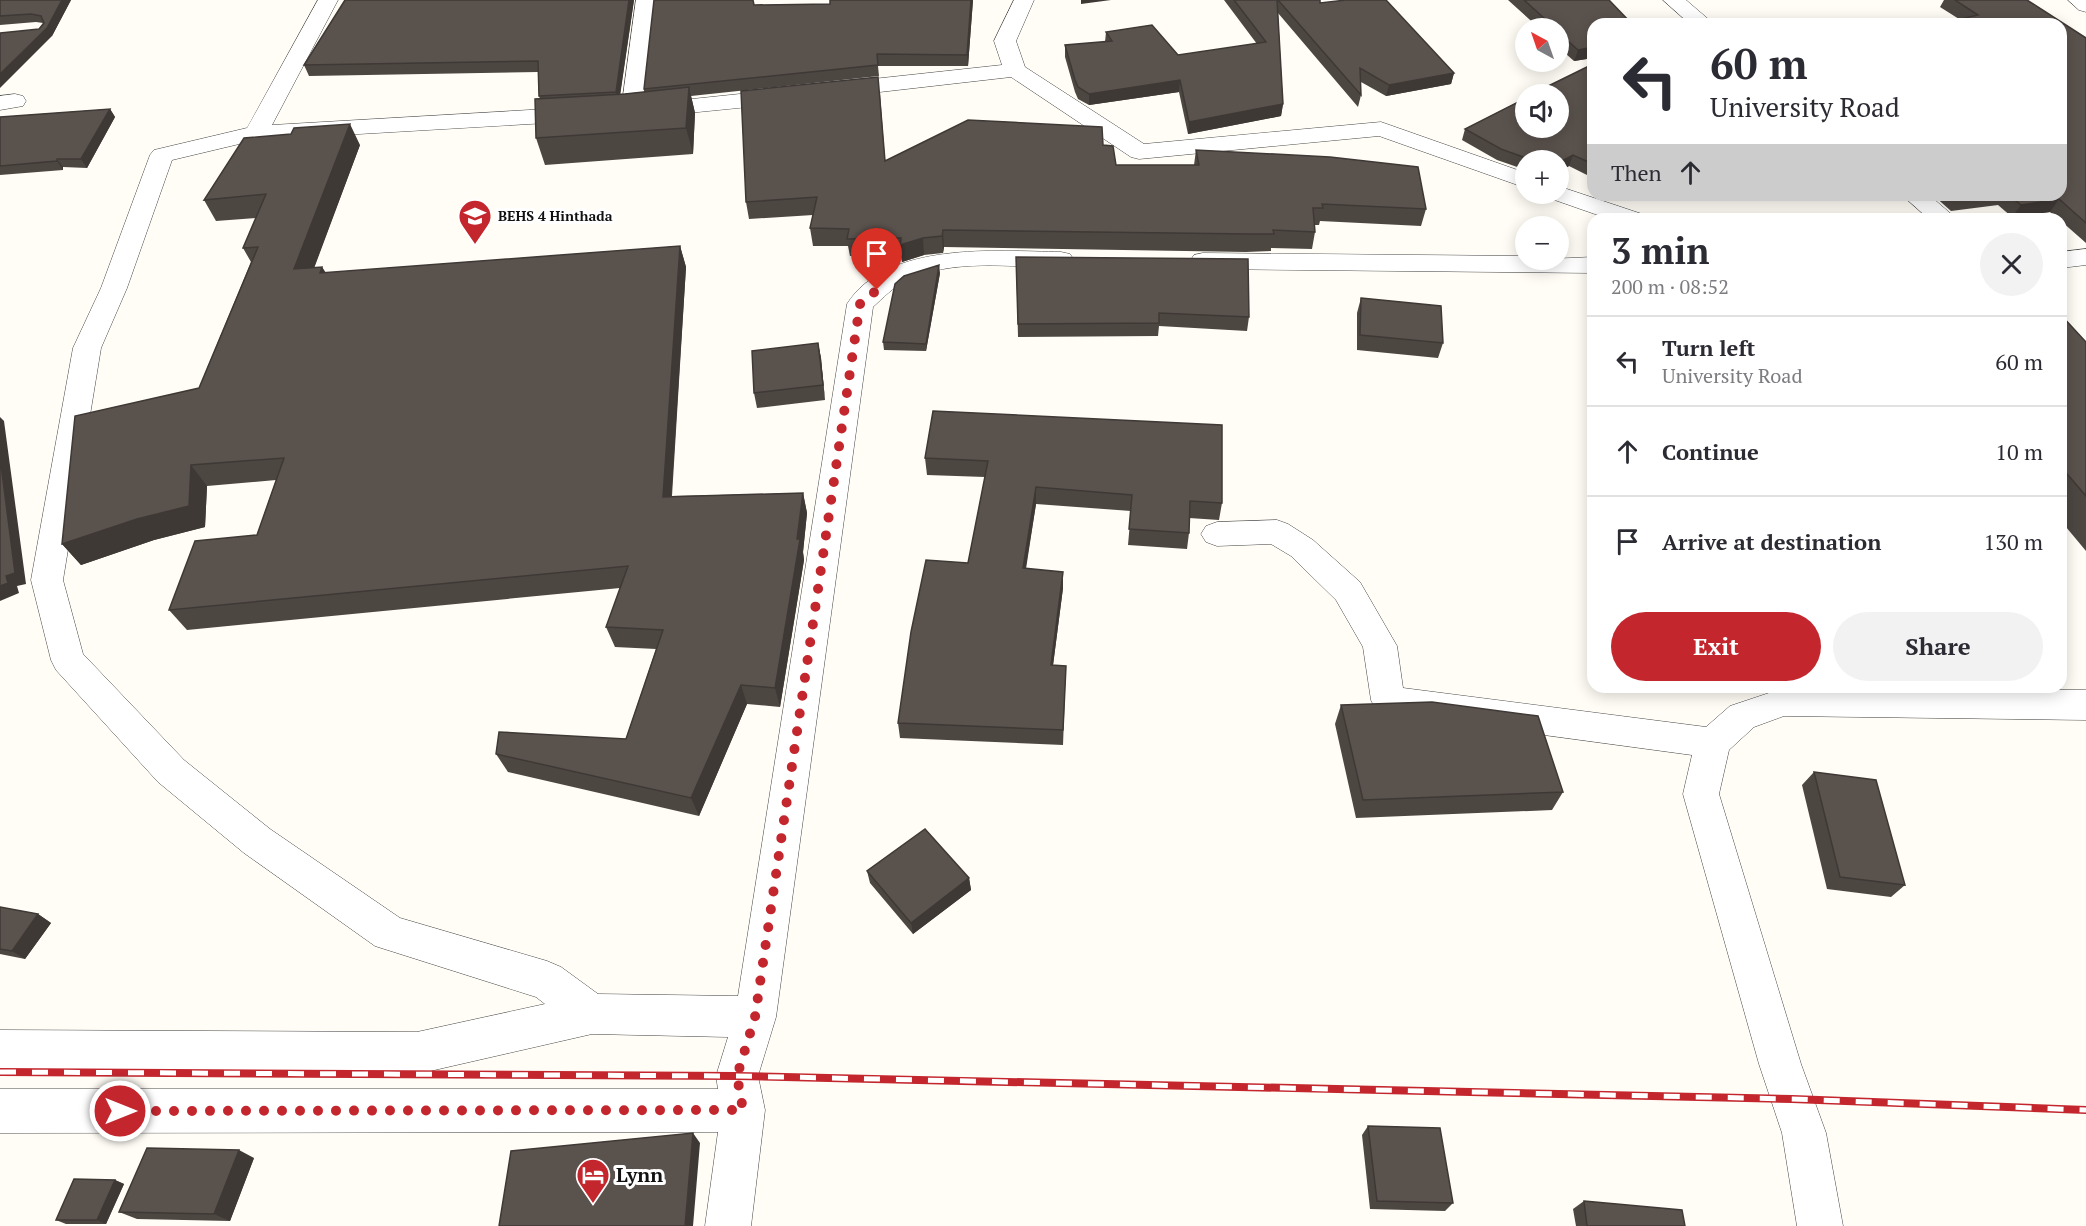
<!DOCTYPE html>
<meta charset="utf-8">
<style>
:root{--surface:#fff;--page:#f2f2f3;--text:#2b2b33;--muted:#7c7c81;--line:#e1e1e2;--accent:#c4262e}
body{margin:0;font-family:"PT Serif",serif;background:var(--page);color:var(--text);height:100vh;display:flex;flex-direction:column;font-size:22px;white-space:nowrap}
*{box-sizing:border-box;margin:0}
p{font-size:20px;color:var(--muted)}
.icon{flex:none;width:33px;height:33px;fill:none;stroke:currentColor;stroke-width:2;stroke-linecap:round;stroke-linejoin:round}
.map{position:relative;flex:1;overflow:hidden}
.sheet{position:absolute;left:1587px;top:213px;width:480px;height:480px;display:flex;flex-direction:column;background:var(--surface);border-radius:18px;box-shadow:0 3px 15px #0003}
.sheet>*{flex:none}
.hud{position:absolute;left:1587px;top:18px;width:480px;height:183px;border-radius:18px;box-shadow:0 3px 15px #0003;background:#fff;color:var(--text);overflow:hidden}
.needle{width:39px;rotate:320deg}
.tools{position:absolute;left:1515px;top:18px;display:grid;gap:12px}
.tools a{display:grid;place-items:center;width:54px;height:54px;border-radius:50%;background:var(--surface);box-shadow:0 3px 15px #0003;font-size:30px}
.pin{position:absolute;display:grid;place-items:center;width:51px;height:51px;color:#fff;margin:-62px -26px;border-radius:50% 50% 50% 0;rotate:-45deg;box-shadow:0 0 6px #0007}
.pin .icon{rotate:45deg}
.me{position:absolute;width:66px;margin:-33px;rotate:90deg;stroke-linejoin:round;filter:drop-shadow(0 0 4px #0008)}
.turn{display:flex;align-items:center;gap:21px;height:126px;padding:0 24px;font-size:27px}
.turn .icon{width:78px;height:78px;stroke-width:2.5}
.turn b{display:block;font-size:42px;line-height:51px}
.then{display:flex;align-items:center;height:57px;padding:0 24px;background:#0003;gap:12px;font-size:22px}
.round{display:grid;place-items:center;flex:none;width:63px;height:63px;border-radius:32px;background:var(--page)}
.overview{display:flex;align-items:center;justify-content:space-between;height:102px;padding:0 24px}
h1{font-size:36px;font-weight:700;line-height:45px}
.primary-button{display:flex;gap:12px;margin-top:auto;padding:12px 24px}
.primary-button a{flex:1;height:69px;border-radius:36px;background:var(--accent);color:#fff;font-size:24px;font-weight:700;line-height:69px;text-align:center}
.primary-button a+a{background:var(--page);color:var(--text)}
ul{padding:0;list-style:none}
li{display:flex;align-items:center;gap:18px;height:90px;padding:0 24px;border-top:2px solid var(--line)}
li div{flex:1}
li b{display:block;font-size:22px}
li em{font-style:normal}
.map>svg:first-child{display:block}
</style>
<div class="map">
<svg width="2086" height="1226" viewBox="0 0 2086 1226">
<rect width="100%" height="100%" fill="#fffdf5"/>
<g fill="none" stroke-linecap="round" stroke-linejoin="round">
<defs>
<path id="minor" d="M318,0H338L272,125L581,107L589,109L592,114L589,119L581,121L256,140L172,160L127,288L101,348L63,580L83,654L184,760L270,829L400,918L547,961L561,967L598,994L738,996L847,304C887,241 996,251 1061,252L1070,254L1074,260L1070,266L1061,268C1012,267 951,258 906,281C893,287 883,298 873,307L776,1017L758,1076L765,1110L751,1226H705L718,1132L0,1133V1089H718L716,1076L728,1037L592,1034L417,1074L0,1072V1030L417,1032L545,1004L536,997L375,946L244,853L158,782L56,670L51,660L31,580L73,348L101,288L150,155L154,150L247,128Z
M636,0H656L644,104L788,89L796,91L799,96L796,101L788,103L648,117L624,116L621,111Z
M1014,0H1034L1016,41L1025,67L1144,144L1381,122L1526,173V188L1379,136L1139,159L1131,157L1011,77L836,97L828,95L825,90L828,85L836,83L1002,65L994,41Z
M1663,0H1686L1714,24H1690Z
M2068,0H2086V12L2079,10Z
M15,94L23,96L26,101L23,106L0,110V96Z
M1558,186L1642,214L1646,219H1609L1549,198L1546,194H1558Z
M1902,195H1929L1957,219H1929Z
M2086,249V265L2061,268V252Z
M1203,253L1526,256V260L1593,257V273L1203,269L1194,267L1190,261L1194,255Z
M1277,520L1288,524L1313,540L1360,582L1397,646L1403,688L1706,727L1730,706L1784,688L2086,690V720L1784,716L1754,727L1729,750L1719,794L1801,1064L1826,1133L1843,1226H1797L1782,1133L1759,1064L1683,794L1692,755L1388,714L1376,710L1371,700L1363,647L1336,600L1291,556L1271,544L1217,546L1206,542L1201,534L1206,526L1217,522Z"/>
</defs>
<use href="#minor" stroke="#444" stroke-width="1"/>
<use href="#minor" fill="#fff" fill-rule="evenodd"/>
<defs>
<path id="rail" d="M0,1072L737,1076L1792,1099L2086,1110"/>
</defs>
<use href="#rail" stroke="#c4262e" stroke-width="8"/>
<use href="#rail" stroke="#fff" stroke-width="5" stroke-dasharray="16" stroke-linecap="butt"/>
</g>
<path fill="#4d4742" d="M0,0H71L52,36L39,29L43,23L36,22L0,25Z
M345,0H634L620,94L644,92V89L754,5L830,4V0H973L968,66H878L879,76L691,96L695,113L693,154L545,165L536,138L540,99L539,96L538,72L309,76L304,65Z
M1224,0H1320V3L1454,73L1451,84L1386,96L1361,82V95L1358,107L1278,13L1283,104L1281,116L1188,134L1179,92L1089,105L1078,99L1075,92L1065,57V45L1105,42L1106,32L1178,55L1257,44Z
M1508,0H1609L1593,24V58L1574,61L1558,47V28H1539Z
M1944,0H2027L2086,38V243L2061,221V219H2058L2050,212L2012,217L1998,205L1951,211L1933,195H2061L1959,19L1940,7Z
M1593,64V178L1569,166L1558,172V160H1526V170L1497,160L1462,140L1465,129Z
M880,93L885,160L1103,145L1116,165H1194L1196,150L1426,209L1421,226L1320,221L1319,225H1315V232L1312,249L1271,248V251L1246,252L944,247L943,253L924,255L902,262L901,255L850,256L848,246H813L810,228L813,215L749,219L746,202Z
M110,109L115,117L87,168L63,167V170L0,175V117Z
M360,145L314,267H322L326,273L680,246L686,267L672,496L803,493L807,513L803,552L804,560L780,707L747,704L699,816L508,772L496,754L626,739L656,649L615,647L606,627L620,588L187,630L169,610L257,535L276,480L207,486L205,527L154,540L81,565L62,544L199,388L251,262L243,248L256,218L216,221L204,200Z
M1016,257L1249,317L1247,331L1159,326L1158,336L1018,337Z
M940,273L926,351L884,350L883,342Z
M1361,298L1443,343L1438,358L1357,350V313Z
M2061,315L2086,342V551L2061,521Z
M818,343L821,358L825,400L757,408L754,393Z
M933,411L1222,503L1219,520L1189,518V533L1187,549L1128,545L1131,511L1036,504L1026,569L1063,588L1053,665L1066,666L1063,745L900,738L898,723L968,563L985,477L927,475L925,458Z
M1341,705L1563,792L1552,810L1356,818L1335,724Z
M1814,772L1905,885L1891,897L1827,889L1802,785Z
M867,871L969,878L971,890L913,934L870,883Z
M0,907L38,914L51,923L25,959L0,954Z
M1368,1126L1453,1203L1445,1211L1370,1209L1362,1135Z
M254,1158L230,1221L137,1219L119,1212Z
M115,1180L124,1184L106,1224H66L56,1220Z
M1584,1201L1685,1226H1576L1573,1209Z"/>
<path fill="#3f3936" d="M62,0H71L52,36L0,88V74L47,28Z
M629,0H634L619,103L616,92Z
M971,0H973L968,66L967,55Z
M1081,0H1111L1081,4Z
M1593,47V58L1574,61L1578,50Z
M1454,73L1451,84L1386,96L1389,85Z
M1180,80L1179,92L1089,105V94Z
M689,87L695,113L693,154L686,128Z
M1283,104L1281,116L1188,134L1189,122Z
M110,109L115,117L87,168L81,159Z
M350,124L360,145L306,290L294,269Z
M1573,155L1569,166L1558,172V163Z
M57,159L63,167V170L57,161Z
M2059,199L2050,212L2012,217L2021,205Z
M943,230L944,247L943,253L942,236Z
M923,238L924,255L902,262L900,245Z
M680,246L686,267L670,518L663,497Z
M939,265L940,273L926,351V344Z
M322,267L334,288L320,273Z
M818,343L821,358L825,400L823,385Z
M0,417L4,421L26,584L17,586L19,593L0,601V586L6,576L0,457Z
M191,465L207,486L205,527L154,540L81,565L62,544L137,519Z
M1036,487V504L1023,584V568Z
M803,493L807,513L803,552L804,560L780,707L775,688L797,539Z
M1063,572V588L1051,681V665Z
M741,685L747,704L699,816L691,798Z
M969,878L971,890L913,934L911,923Z
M38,914L51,923L25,959L12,951Z
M693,1133L700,1143L693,1226H685Z
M239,1150L254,1158L230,1221L214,1214Z
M115,1180L124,1184L106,1224L97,1220Z"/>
<path fill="#5a524d" stroke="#3f3936" stroke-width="1.5" d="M0,0H62L47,28L0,74V33L39,29L44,23L41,16L31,14L0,16Z
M345,0H629L616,92L539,96L538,61L304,65Z
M654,0H753L754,5L830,4V0H971L967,55L877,54L878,65L644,89Z
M1234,0H1277L1283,104L1189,122L1180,80L1089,94L1078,87L1075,80L1065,45L1112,41L1106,32L1152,25L1178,55L1266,42Z
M1278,0H1320V3L1346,0H1386L1454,73L1389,85L1360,68L1361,95Z
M1524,0H1609L1632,24H1593V47L1578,50L1558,32V28H1555Z
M1955,0H2027L2086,38V223L2059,199L2021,205L2009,195H2061V24H1939L1978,15Z
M1593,64V164L1573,155L1558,163V160H1531L1501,149L1465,129L1526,98V128H1558V94H1532Z
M878,77L885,161L968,120L1102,127L1103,145L1113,146L1116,165H1199L1196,150L1330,157L1418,167L1426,209L1322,204L1323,208H1313L1315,232L1273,230L1274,234H1249L943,230L942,236L923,238L900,245L901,238L847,239L849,229L810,228L817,197L746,202L741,91Z
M689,87L686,128L536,138L535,99L625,94Z
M110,109L81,159H57V161L0,166V117Z
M350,124L294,269L322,267L320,273L680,246L663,497L803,493L797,539H800L775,688L741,685L691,798L496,754L499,732L626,739L663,630L606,627L628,566L169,610L195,541L257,535L284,458L191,465L189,506L137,519L62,544L75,416L199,388L258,247L243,248L266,194L204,200L244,138L291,134L294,128Z
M1955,195H1988L1959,198Z
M1016,257L1248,259L1249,317L1159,313V323L1018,324Z
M939,265L926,344L883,342L895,284L904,276Z
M1361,298L1441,306L1443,343L1360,335Z
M2061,315L2086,342V496L2061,467Z
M818,343L823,385L754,393L752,351Z
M933,411L1222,425V503L1190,501L1189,533L1129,529L1132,495L1036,487L1023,568L1063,572L1051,665L1066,666L1063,730L898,723L911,632L926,560L968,563L988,461L925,458Z
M0,457L15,573L6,576L8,583L0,586Z
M1432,702L1538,716L1563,792L1363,800L1341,705Z
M1814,772L1876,780L1905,885L1840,877Z
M925,829L969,878L911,923L867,871Z
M0,907L38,914L12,951L0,949Z
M1368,1126L1440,1128L1453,1203L1377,1201Z
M693,1133L685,1226H499L511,1151Z
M147,1148L239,1150L214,1214L119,1212Z
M74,1179L115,1180L97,1220H56Z
M1584,1201L1682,1210L1685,1226H1587Z"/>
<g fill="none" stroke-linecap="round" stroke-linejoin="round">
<path stroke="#c4262e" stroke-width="10" stroke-dasharray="0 18" d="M120,1111L743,1110L737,1076L755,1017L860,304L877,290"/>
</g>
<defs>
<symbol id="school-pin" viewBox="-11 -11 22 30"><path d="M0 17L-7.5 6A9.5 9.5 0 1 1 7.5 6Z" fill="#c4262e" stroke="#fff"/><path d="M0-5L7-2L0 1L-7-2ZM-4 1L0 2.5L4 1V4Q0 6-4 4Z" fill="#fff"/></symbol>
<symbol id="hotel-pin" viewBox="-11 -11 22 30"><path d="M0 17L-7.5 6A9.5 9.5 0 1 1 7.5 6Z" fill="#c4262e" stroke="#fff"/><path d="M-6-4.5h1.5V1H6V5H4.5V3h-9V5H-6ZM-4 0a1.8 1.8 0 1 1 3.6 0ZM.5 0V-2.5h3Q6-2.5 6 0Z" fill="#fff"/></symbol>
</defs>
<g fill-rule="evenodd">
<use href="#school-pin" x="456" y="197" width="38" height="52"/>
<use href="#hotel-pin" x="574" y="1156" width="38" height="52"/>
</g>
<g text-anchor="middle" stroke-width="6" stroke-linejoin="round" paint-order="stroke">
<g font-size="14" font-weight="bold" fill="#111" stroke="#fff" text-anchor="start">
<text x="498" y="221">BEHS 4 Hinthada</text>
</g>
<g font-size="20" font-weight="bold" fill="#111" stroke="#fff" text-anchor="start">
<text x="616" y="1182">Lynn</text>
</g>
</g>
</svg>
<div class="tools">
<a><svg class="needle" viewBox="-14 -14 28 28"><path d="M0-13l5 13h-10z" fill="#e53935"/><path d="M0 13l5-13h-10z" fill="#7c7c81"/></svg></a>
<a><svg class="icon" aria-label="sound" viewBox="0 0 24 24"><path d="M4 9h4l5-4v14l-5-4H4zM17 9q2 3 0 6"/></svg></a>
<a>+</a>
<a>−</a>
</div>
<div class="pin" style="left:877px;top:290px;background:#d93025"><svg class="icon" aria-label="arrive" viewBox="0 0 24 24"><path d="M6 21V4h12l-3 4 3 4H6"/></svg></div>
<svg class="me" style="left:120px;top:1111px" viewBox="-20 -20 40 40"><circle r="17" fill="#c4262e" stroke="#fff" stroke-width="3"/><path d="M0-11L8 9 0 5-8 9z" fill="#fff"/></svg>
<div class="hud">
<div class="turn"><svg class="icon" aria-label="left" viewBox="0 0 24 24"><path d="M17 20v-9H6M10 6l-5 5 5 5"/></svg><div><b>60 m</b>University Road</div></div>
<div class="then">Then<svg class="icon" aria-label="ahead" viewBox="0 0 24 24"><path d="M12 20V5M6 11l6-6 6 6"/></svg></div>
</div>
<section class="sheet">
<div class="overview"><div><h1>3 min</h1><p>200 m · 08:52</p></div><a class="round"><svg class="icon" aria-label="close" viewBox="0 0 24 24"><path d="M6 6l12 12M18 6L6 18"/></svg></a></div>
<ul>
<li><svg class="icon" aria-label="left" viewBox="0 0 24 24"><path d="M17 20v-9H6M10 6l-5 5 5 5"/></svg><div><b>Turn left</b><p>University Road</p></div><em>60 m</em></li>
<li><svg class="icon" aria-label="ahead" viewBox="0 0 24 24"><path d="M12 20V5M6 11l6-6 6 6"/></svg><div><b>Continue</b></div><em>10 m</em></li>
<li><svg class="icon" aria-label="arrive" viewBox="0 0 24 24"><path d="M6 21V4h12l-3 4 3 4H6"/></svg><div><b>Arrive at destination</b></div><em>130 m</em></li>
</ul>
<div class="primary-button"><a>Exit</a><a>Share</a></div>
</section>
</div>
